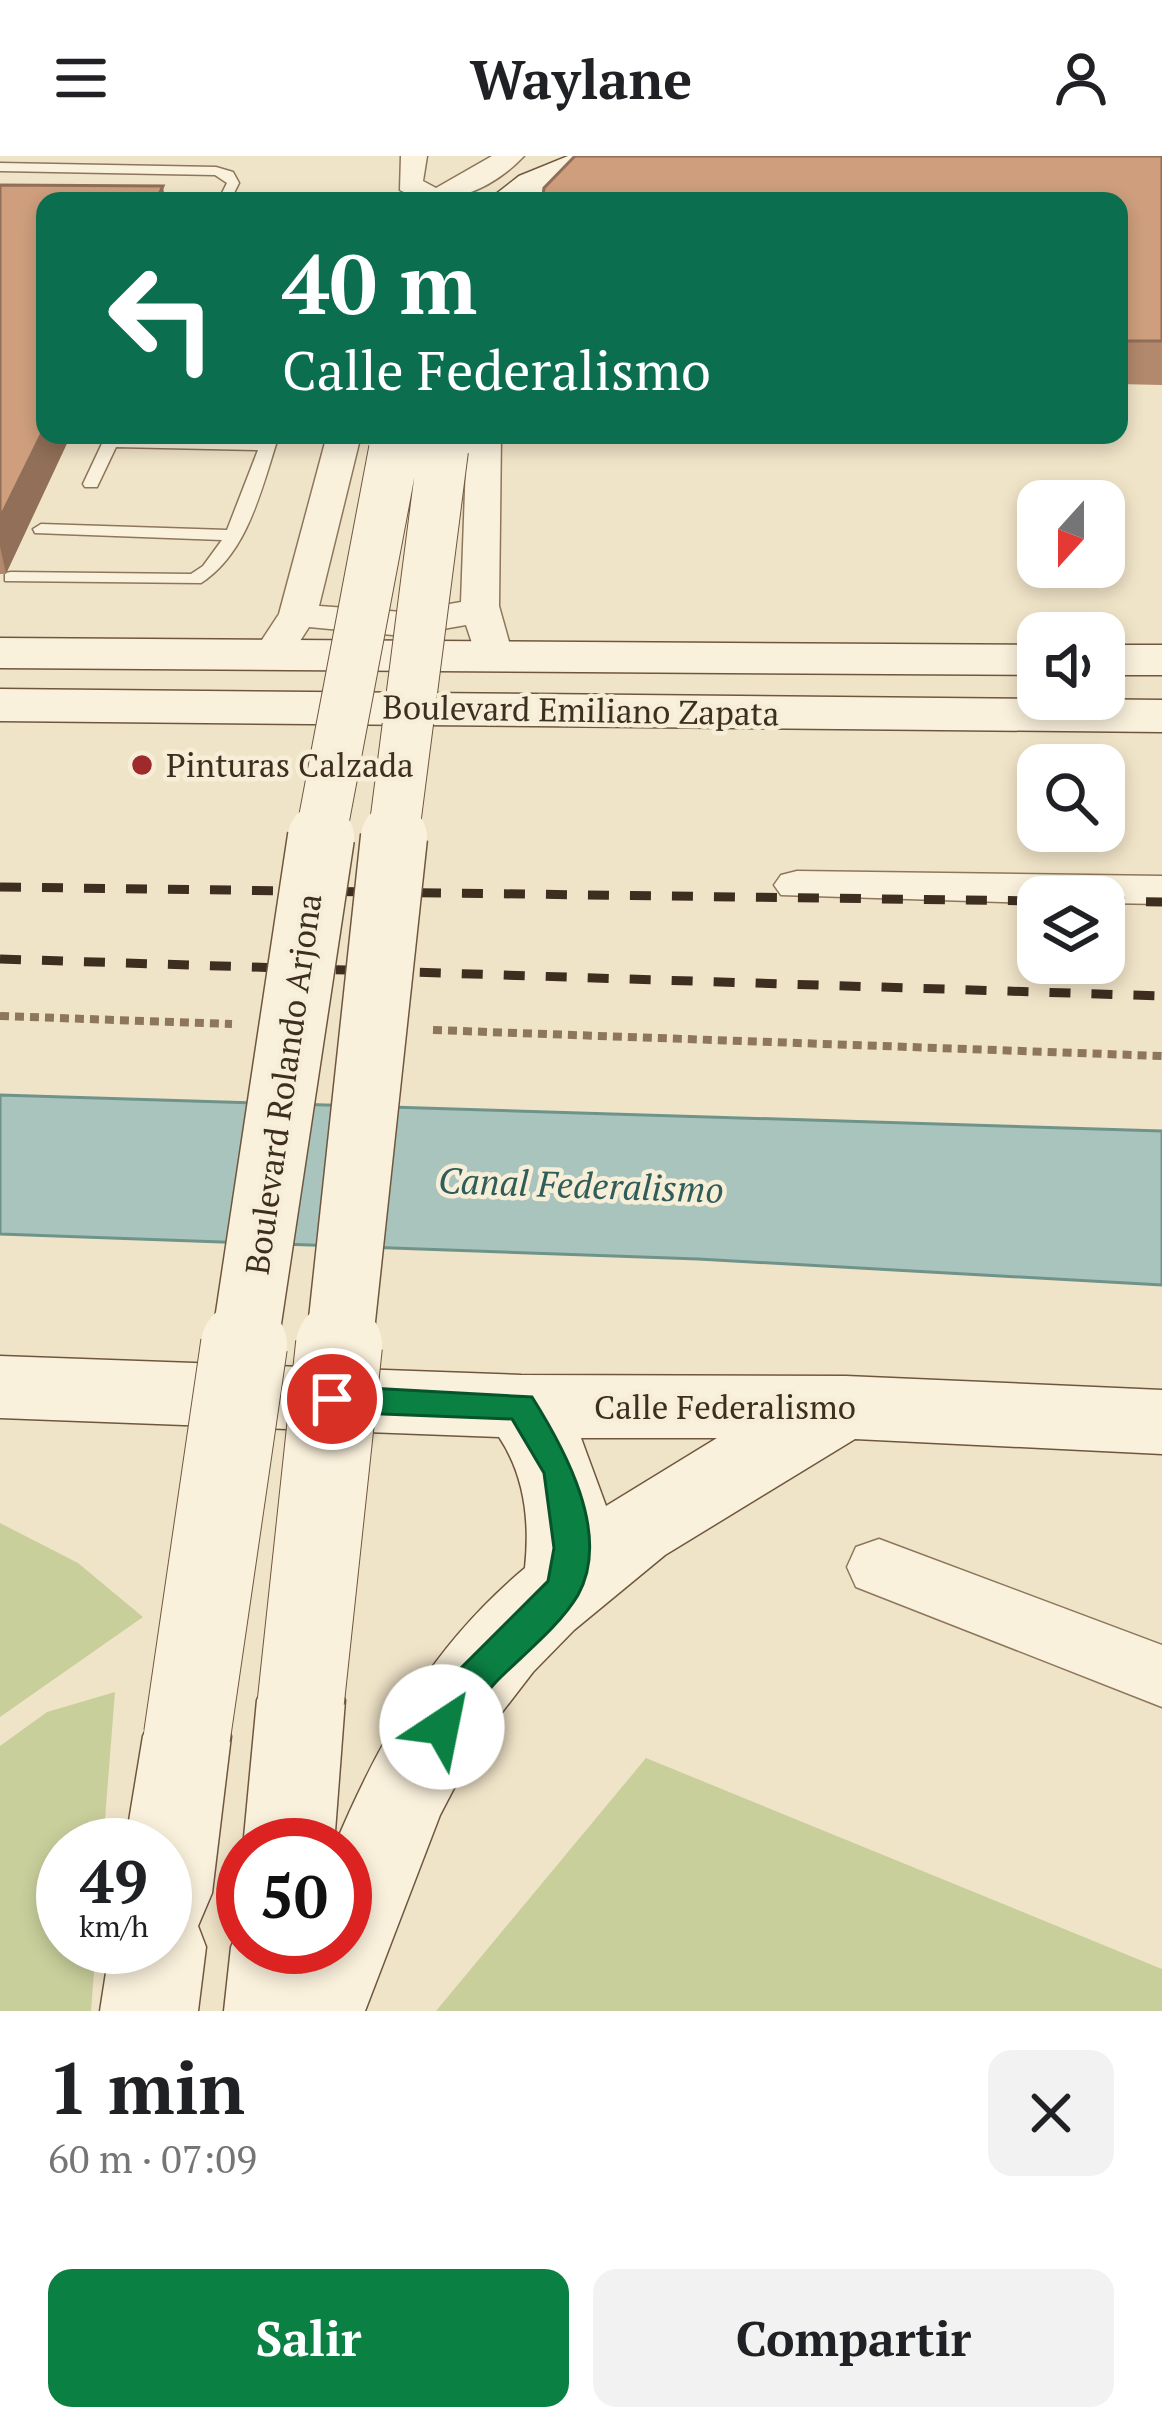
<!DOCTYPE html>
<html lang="es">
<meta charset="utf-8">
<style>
:root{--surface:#fff;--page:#f2f2f2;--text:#202124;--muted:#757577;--accent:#0b8043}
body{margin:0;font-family:"PT Serif",serif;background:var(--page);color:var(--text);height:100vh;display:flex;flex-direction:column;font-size:45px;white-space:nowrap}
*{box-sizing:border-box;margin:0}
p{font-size:39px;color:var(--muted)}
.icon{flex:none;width:66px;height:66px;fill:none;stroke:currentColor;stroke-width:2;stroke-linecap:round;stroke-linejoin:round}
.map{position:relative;height:1855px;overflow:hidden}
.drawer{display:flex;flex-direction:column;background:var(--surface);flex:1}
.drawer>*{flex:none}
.guide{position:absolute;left:36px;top:36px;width:1092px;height:252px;border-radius:24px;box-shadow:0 6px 18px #0003;background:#0b6e4f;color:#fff;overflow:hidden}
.needle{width:78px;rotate:201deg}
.buttons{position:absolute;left:1017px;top:324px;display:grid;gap:24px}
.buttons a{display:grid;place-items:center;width:108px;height:108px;border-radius:24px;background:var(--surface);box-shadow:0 6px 18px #0003;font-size:60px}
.speed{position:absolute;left:36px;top:1662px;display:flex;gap:24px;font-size:60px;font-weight:700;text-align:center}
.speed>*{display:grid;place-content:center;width:156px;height:156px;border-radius:50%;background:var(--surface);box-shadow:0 6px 18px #0003;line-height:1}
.speed small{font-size:30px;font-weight:400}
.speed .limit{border:18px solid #d22;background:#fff;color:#111}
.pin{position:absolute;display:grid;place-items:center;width:102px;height:102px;color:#fff;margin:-51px;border:6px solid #fff;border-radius:50%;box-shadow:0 3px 12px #0007}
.me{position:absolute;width:132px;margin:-66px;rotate:34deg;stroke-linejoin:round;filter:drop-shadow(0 0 9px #0008)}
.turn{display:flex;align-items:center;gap:42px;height:252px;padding:0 48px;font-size:54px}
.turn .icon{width:156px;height:156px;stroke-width:2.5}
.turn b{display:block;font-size:84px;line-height:102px}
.round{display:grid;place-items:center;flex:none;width:126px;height:126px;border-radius:24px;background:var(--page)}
.headline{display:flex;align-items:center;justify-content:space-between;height:204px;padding:0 48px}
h1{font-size:72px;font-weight:700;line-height:90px}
.cta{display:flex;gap:24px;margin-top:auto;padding:24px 48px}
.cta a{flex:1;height:138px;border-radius:24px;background:var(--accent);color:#fff;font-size:48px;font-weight:700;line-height:138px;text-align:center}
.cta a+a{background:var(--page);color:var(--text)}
header{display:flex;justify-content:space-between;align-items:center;height:156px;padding:0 48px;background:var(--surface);font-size:54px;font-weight:700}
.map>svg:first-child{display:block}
</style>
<header><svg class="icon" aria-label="menu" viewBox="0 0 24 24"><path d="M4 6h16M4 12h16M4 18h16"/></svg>Waylane<svg class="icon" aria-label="person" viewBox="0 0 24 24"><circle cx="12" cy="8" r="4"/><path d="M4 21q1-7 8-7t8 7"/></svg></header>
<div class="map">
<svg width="1162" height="1855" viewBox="0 0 1162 1855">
<rect width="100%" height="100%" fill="#f0e4c8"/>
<path fill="#c9cf9b" d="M0,1367L78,1407L143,1461L0,1561Z
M115,1536L103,1689H63V1791H96L91,1855H0V1590L47,1556Z
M646,1602L1162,1813V1855H436Z"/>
<path fill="#a9c4bc" stroke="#6f938a" stroke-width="3" d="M0,939L1162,975V1129L698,1103L0,1078Z"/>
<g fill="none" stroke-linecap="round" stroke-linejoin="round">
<defs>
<path id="service" d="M0,7L216,11L233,16L239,27L230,45H218L227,27L215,19L0,15Z
M106,279L261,284L263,279H279C262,330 249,396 201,427L5,425V417L11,416L191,418L203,410L222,384L35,377L33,373L41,368L227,374L258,294L116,291L97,331H85L83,328Z"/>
<path id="minor" d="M401,0H427L423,25L436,32L492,0H524C493,33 441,57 400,34Z
M327,279H361L319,450L403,456L461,446L467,279H501L499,450L513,500L507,508H479L466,469L403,480L309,471L286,507H258L252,499L279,458Z
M797,715L1162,720V748L1104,747V741H1038V747L781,739L774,729L781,719Z
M879,1383L1162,1489V1551L856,1431L847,1411L856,1391Z"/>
<path id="secondary" d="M568,0H614L528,45H487L519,20Z
M0,482L1038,489V519L0,512Z
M1104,489H1162V519H1104Z
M0,533L1162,544V576L0,565Z
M0,1200L521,1219L846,1220L1162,1234V1298L855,1283L665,1399L574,1474L533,1516L476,1590L440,1659L365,1855H224L231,1791L243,1762V1791H345V1689H335C380,1582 434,1488 525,1412C530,1366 525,1320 499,1281L0,1262ZM581,1282H717L606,1350Z
M301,1504L332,1515L345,1544L334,1689L243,1692L257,1544L270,1515Z
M187,1538L218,1551L231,1580L212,1737L198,1770L206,1791L198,1855H100L110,1791H165V1689H125L143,1580L156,1551Z"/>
</defs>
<use href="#service" stroke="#8d765c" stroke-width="3"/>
<use href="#minor" stroke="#8d765c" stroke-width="3"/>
<use href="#secondary" stroke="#6f573f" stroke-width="3"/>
<path stroke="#8d765c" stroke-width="8" stroke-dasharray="9 6" stroke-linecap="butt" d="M0,860L232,868
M433,874L1162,900"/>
<use href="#service" fill="#faf1dc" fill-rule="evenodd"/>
<use href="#minor" fill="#faf1dc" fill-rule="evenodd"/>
<use href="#secondary" fill="#faf1dc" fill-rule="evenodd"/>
<path stroke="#3d2e20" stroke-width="9" stroke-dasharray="21 21" stroke-linecap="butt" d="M0,731L1038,745
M1104,745L1162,746
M0,803L1162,840"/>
<defs>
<path id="secondary-bridge-far3" d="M394,297L397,279
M442,297L445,279"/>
<path id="secondary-bridge-far2" d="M320,684L394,294
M393,684L443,294"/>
<path id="secondary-bridge-far1" d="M244,1192L321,681
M339,1192L394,681"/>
<path id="secondary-bridge" d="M301,1544L339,1189
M187,1580L244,1189"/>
</defs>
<use href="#secondary-bridge-far3" stroke="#6f573f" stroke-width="40" stroke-linecap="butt"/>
<use href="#secondary-bridge-far2" stroke="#6f573f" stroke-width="52" stroke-linecap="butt"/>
<use href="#secondary-bridge-far1" stroke="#6f573f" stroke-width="69" stroke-linecap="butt"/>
<use href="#secondary-bridge" stroke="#6f573f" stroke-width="88" stroke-linecap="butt"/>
<use href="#secondary-bridge-far3" stroke="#faf1dc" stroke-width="39"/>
<use href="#secondary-bridge-far2" stroke="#faf1dc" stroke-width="50"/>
<use href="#secondary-bridge-far1" stroke="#faf1dc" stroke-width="66"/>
<use href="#secondary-bridge" stroke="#faf1dc" stroke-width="86"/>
</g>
<path fill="#b2896c" d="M1162,0V229L1119,228V45Z
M0,29L6,418H0Z"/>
<path fill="#916f58" d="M163,30L165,45H156Z
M45,271V279H71L6,418L0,390V362Z"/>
<path fill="#cf9f7d" stroke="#916f58" stroke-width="3" d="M575,0H1162V185H1119V45H542L544,32Z
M0,29L163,30L156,45H45V271L0,362Z"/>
<path fill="#0b8043" stroke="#07532c" stroke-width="3" d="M332,1230L532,1241C564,1292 612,1378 578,1439C559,1471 521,1500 495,1527C478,1545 465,1579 442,1588L429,1583L424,1571L450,1523L548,1425L554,1392L544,1317L512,1263L332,1256L316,1243Z"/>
<circle fill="#9e2a2b" stroke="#f7eed8" stroke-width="4.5" cx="142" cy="609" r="12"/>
<g text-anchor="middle" stroke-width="9" stroke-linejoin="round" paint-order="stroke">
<g font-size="33" fill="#3d2e20" stroke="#f7eed8">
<text transform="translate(581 554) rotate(1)" y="12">Boulevard Emiliano Zapata</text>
<text transform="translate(283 928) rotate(-82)" y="12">Boulevard Rolando Arjona</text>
<text x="725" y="1263">Calle Federalismo</text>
</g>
<g font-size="33" fill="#3d2e20" stroke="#f7eed8" text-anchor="start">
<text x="166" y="621">Pinturas Calzada</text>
</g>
<g font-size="36" font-style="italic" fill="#2f5d5a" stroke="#f7eed8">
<text transform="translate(581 1029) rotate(2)" y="13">Canal Federalismo</text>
</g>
</g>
</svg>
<div class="buttons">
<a><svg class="needle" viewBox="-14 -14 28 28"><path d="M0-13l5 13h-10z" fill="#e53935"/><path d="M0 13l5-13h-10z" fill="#757577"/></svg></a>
<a><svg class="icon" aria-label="sound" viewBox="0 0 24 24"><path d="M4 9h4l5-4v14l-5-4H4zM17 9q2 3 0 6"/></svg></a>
<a><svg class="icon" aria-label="search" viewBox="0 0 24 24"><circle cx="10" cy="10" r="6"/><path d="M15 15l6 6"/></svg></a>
<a><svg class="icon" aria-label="layers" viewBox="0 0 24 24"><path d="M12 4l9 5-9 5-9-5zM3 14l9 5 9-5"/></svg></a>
</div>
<div class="speed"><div>49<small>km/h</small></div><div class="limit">50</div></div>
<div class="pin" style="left:332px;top:1243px;background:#d93025"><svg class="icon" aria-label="arrive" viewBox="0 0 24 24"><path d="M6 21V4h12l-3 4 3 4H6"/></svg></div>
<svg class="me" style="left:442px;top:1571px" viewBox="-20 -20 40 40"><circle r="19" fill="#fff"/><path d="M0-13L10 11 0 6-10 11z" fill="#0b8043"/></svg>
<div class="guide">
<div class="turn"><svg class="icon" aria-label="left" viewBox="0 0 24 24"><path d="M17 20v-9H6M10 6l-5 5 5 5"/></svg><div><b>40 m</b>Calle Federalismo</div></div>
</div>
</div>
<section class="drawer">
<div class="headline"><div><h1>1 min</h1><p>60 m · 07:09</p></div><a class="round"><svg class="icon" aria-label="close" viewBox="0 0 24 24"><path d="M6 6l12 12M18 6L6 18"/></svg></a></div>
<div class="cta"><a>Salir</a><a>Compartir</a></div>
</section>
